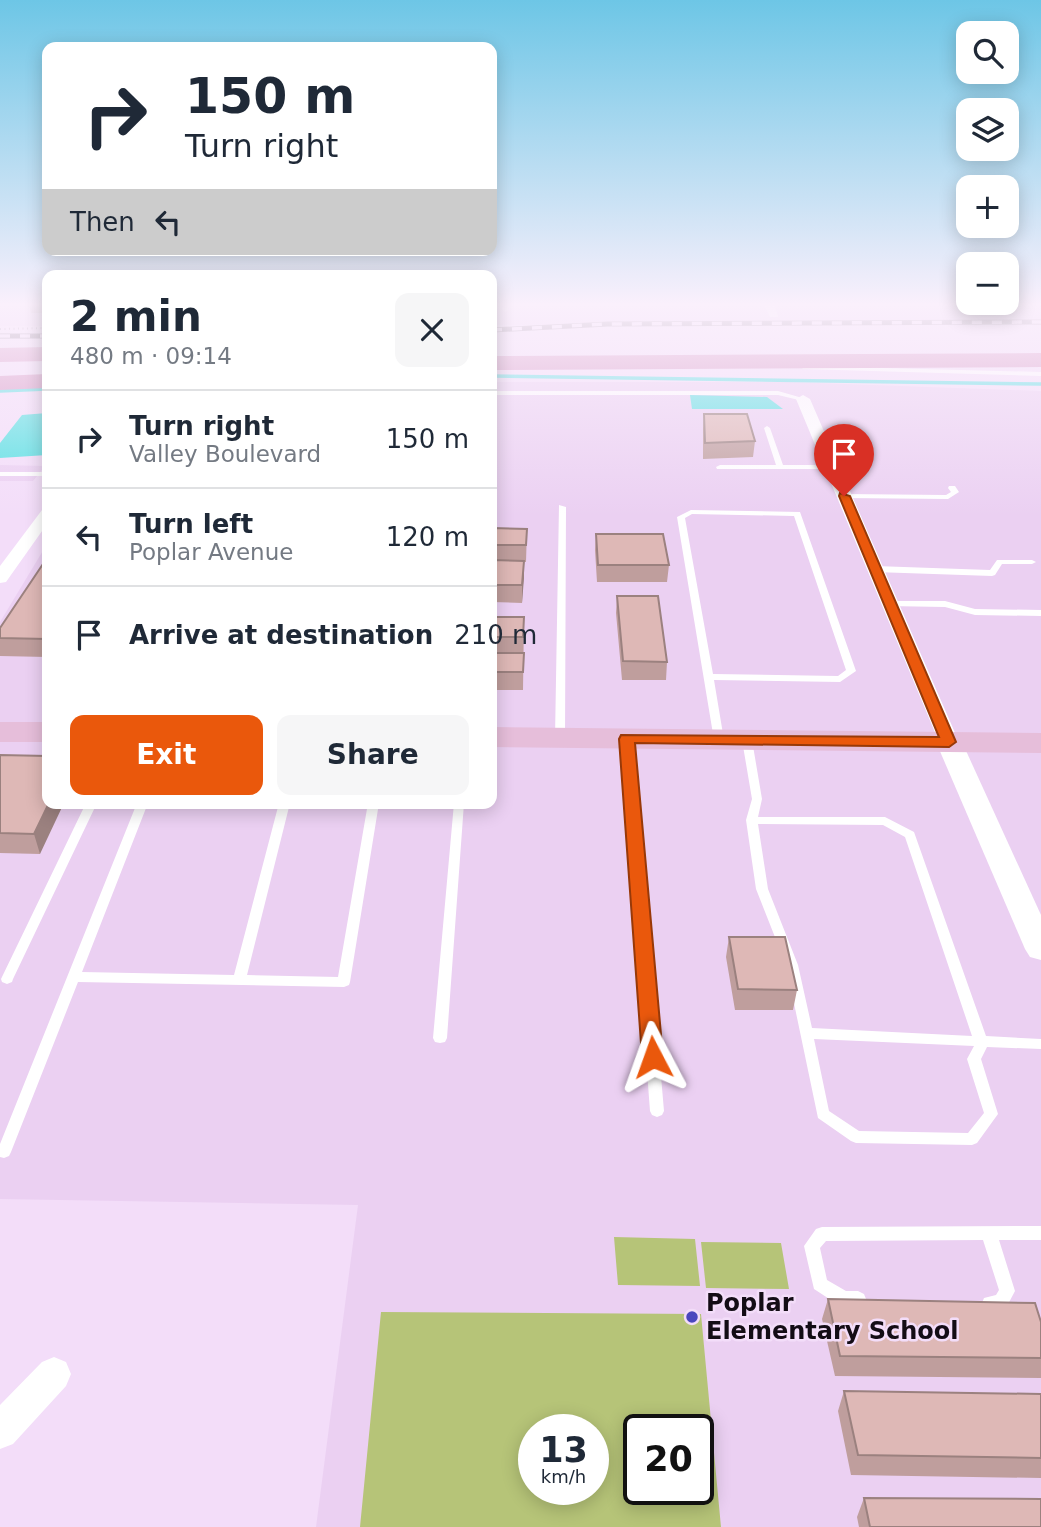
<!DOCTYPE html>
<meta charset="utf-8">
<style>
:root{--surface:#fff;--page:#f6f6f7;--text:#1f2937;--muted:#747a83;--line:#e0e1e3;--accent:#ea580c}
body{margin:0;font-family:"DejaVu Sans",sans-serif;background:var(--page);color:var(--text);height:100vh;display:flex;flex-direction:column;font-size:26px;white-space:nowrap}
*{box-sizing:border-box;margin:0}
p{font-size:23px;color:var(--muted)}
.icon{flex:none;width:38px;height:38px;fill:none;stroke:currentColor;stroke-width:2;stroke-linecap:round;stroke-linejoin:round}
.map{position:relative;flex:1;overflow:hidden}
.panel{position:absolute;left:42px;top:270px;width:455px;height:539px;display:flex;flex-direction:column;background:var(--surface);border-radius:14px;box-shadow:0 4px 18px #0003}
.panel>*{flex:none}
.banner{position:absolute;left:42px;top:42px;width:455px;height:214px;border-radius:14px;box-shadow:0 4px 18px #0003;background:#fff;color:var(--text);overflow:hidden}
.controls{position:absolute;left:956px;top:21px;display:grid;gap:14px}
.controls a{display:grid;place-items:center;width:63px;height:63px;border-radius:14px;background:var(--surface);box-shadow:0 4px 18px #0003;font-size:35px}
.speed{position:absolute;left:518px;top:1414px;display:flex;gap:14px;font-size:35px;font-weight:700;text-align:center}
.speed>*{display:grid;place-content:center;width:91px;height:91px;border-radius:50%;background:var(--surface);box-shadow:0 4px 18px #0003;line-height:1}
.speed small{font-size:18px;font-weight:400}
.speed .limit{border:4px solid #111;border-radius:10px;background:#fff;color:#111}
.pin{position:absolute;display:grid;place-items:center;width:60px;height:60px;color:#fff;margin:-72px -30px;border-radius:50% 50% 50% 0;rotate:-45deg;box-shadow:0 0 7px #0007}
.pin .icon{rotate:45deg}
.me{position:absolute;width:77px;margin:-38px;rotate:356deg;stroke-linejoin:round;filter:drop-shadow(0 0 5px #0008)}
.turn{display:flex;align-items:center;gap:24px;height:147px;padding:0 28px;font-size:32px}
.turn .icon{width:91px;height:91px;stroke-width:2.5}
.turn b{display:block;font-size:49px;line-height:60px}
.then{display:flex;align-items:center;height:66px;padding:0 28px;background:#0003;gap:14px;font-size:26px}
.round{display:grid;place-items:center;flex:none;width:74px;height:74px;border-radius:14px;background:var(--page)}
.overview{display:flex;align-items:center;justify-content:space-between;height:119px;padding:0 28px}
h1{font-size:42px;font-weight:700;line-height:52px}
.button{display:flex;gap:14px;margin-top:auto;padding:14px 28px}
.button a{flex:1;height:80px;border-radius:14px;background:var(--accent);color:#fff;font-size:28px;font-weight:700;line-height:80px;text-align:center}
.button a+a{background:var(--page);color:var(--text)}
ul{padding:0;list-style:none}
li{display:flex;align-items:center;gap:21px;height:98px;padding:0 28px;border-top:2px solid var(--line)}
li div{flex:1}
li b{display:block;font-size:26px}
li em{font-style:normal}
.map>svg:first-child{display:block}
</style>
<div class="map">
<svg width="1041" height="1527" viewBox="0 0 1041 1527">
<rect width="100%" height="100%" fill="#f3ddf9"/>
<path fill="#ebd0f2" fill-rule="evenodd" d="M0,302H47V326H0Z
M492,302H1041V321L492,325Z
M492,382H790L1041,391V1527H316L358,1205L0,1199V622L47,544V803H492ZM534,1430H593V1489H534ZM639,1430H698V1489H639Z
M0,465L45,466L33,481H0Z"/>
<path fill="#b6c478" fill-rule="evenodd" d="M614,1237L695,1239L700,1286L618,1285Z
M701,1242L781,1243L789,1289L706,1288Z
M381,1312L701,1314L721,1527H360ZM534,1430H593V1489H534ZM639,1430H698V1489H639Z"/>
<path fill="#54e0e2" d="M690,395L767,397L783,409H692Z
M47,413V455L0,458V443L22,415Z"/>
<g fill="none" stroke-linecap="round" stroke-linejoin="round">
<path stroke="#54e0e2" stroke-width="3.5" d="M492,376L1041,384
M0,391L47,389"/>
<path stroke="#a08fa4" stroke-width="2" stroke-dasharray="1 3.5" stroke-linecap="butt" d="M0,329L47,328"/>
<path fill="#fff" fill-rule="evenodd" d="M504,302H510L508,310L505,312L502,310Z
M962,303H1002L999,305L964,306L961,304Z
M805,366L1041,372V376L803,369L802,368Z
M492,391H778L806,399L803,401L778,395H492Z
M767,426L770,428L783,465H832L836,467L832,469H717L716,467L720,465H776L764,428Z
M0,472H47V476H0Z
M949,486H955L959,492L948,499L844,498L840,496L844,494L946,495L951,492L948,488Z
M559,505L566,507L565,738L560,741L555,738Z
M691,510L800,512L856,671L840,682L714,680L724,740L719,743L714,740L677,517ZM692,514L794,516L846,670L838,676L713,674L685,518Z
M997,560H1032L1036,562L1032,564H1002L995,575L992,576L875,572L871,569L875,566L990,570Z
M890,601H945L975,609L1041,610V616L975,615L945,607L887,606L886,604Z
M627,736L632,739L664,1111L662,1115L657,1117L652,1115L650,1111L622,739Z
M747,737L752,740L762,799L758,817H885L914,832L986,1036L1041,1039V1049L987,1047L981,1059L998,1114L977,1143L972,1145L856,1143L851,1141L818,1118L786,965L756,889L746,820L752,799L742,740ZM758,824L883,825L905,837L972,1036L812,1028L798,965L768,889ZM814,1039L974,1046L967,1059L984,1113L968,1133L859,1131L829,1111Z
M86,803H97L13,979L12,982L7,984L2,982L1,979Z
M137,803H148L82,972L234,975L279,803H290L247,975L338,977L368,803H379L350,982L349,985L344,987L78,982L11,1152L9,1156L4,1158L0,1157V1144Z
M454,803H464L447,1038L445,1042L440,1043L435,1042L433,1038Z
M1041,1226V1240H999L1015,1291L1006,1308C998,1311 992,1311 984,1308L982,1303L984,1298L996,1295L999,1290L983,1240L826,1241L820,1248L827,1280L846,1291H858L864,1294L866,1299L864,1304C844,1312 830,1299 814,1289L804,1246L816,1229L822,1227Z"/>
<path fill="#fff" fill-rule="evenodd" d="M763,302H774L778,317H770Z
M803,395L810,399L959,742L956,746H942L939,742L796,399Z
M47,508V524L6,582L0,583V566L42,510Z
M54,1357L66,1362L71,1374L66,1386L13,1444L0,1449V1405L42,1362Z"/>
<path fill="#fff" fill-rule="evenodd" d="M949,734L958,737L962,742L1041,915V960L1030,957L1025,949L936,742L940,737Z"/>
<path fill="#e6beda" fill-rule="evenodd" d="M0,722H47V742H0Z
M492,727L1041,733V753L492,747Z"/>
<path fill="#d592c1" fill-rule="evenodd" d="M47,347V361L0,362V348Z
M1041,353V367L492,370V356Z
M47,374V388L0,390V376Z"/>
<defs>
<path id="rail" d="M492,330L608,324L1041,322
M0,336H47"/>
</defs>
<use href="#rail" stroke="#786a7b" stroke-width="5"/>
<use href="#rail" stroke="#f3ddf9" stroke-width="3.5" stroke-dasharray="10" stroke-linecap="butt"/>
</g>
<path fill="#bf9e9d" d="M0,302H47V313H31L29,305L0,304Z
M704,414L755,441L753,457L703,459V429Z
M492,528L527,529L526,562H524L522,603L492,602Z
M596,534L669,565L667,582H597L595,550Z
M47,558V657L0,656V628Z
M617,596L667,662L666,680H622L616,613Z
M492,617H524L523,690H492Z
M0,755L47,756L40,854L0,853Z
M729,937L797,990L793,1010H735L726,957Z
M828,1299L1041,1322V1378L835,1376L822,1319Z
M844,1391L1041,1394V1478L851,1475L838,1411Z
M864,1498L1041,1527H859L857,1517Z"/>
<path fill="#9b817f" d="M524,561V578L522,603V585Z
M49,803H64L40,854L34,834Z"/>
<path fill="#deb8b6" stroke="#9b817f" stroke-width="2" d="M704,414H747L755,441L705,443Z
M492,528L527,529L526,545H492Z
M596,534H663L669,565H598Z
M47,558V639L0,638V628Z
M492,560L524,561L522,585H492Z
M617,596H658L667,662L623,661Z
M492,617H524L523,637H492Z
M492,653H524L523,672H492Z
M0,755L47,756V803H49L34,834L0,833Z
M729,937H785L797,990L738,989Z
M828,1299L1035,1303L1041,1322V1358L840,1356Z
M844,1391L1041,1394V1458L858,1455Z
M864,1498L1041,1499V1527H870Z"/>
<linearGradient id="sky" x2="0" y2="1"><stop stop-color="#6dc6e6"/><stop offset="0.59" stop-color="#faf0fc"/><stop offset="1" stop-color="#faf0fc" stop-opacity="0"/></linearGradient>
<rect width="1041" height="516" fill="url(#sky)"/>
<path fill="#ea580c" stroke="#983908" stroke-width="2" d="M840,493L850,496L956,742L949,747L635,743L663,1057L660,1063H645L642,1057L619,739L621,735L939,737L839,496Z"/>
<circle fill="#4a47bd" stroke="#f3ddf9" stroke-width="2.5" cx="692" cy="1317" r="7"/>
<g text-anchor="middle" stroke-width="5" stroke-linejoin="round" paint-order="stroke">
<g font-size="24" font-weight="bold" fill="#130c15" stroke="#f3ddf9" text-anchor="start">
<text x="706" y="1311">Poplar<tspan x="706" dy="28">Elementary School</tspan></text>
</g>
</g>
</svg>
<div class="controls">
<a><svg class="icon" aria-label="search" viewBox="0 0 24 24"><circle cx="10" cy="10" r="6"/><path d="M15 15l6 6"/></svg></a>
<a><svg class="icon" aria-label="layers" viewBox="0 0 24 24"><path d="M12 4l9 5-9 5-9-5zM3 14l9 5 9-5"/></svg></a>
<a>+</a>
<a>−</a>
</div>
<div class="speed"><div>13<small>km/h</small></div><div class="limit">20</div></div>
<div class="pin" style="left:844px;top:496px;background:#d93025"><svg class="icon" aria-label="arrive" viewBox="0 0 24 24"><path d="M6 21V4h12l-3 4 3 4H6"/></svg></div>
<svg class="me" style="left:653px;top:1057px" viewBox="-20 -20 40 40"><path d="M0-17L14 15 0 8-14 15z" fill="#ea580c" stroke="#fff" stroke-width="4"/></svg>
<div class="banner">
<div class="turn"><svg class="icon" aria-label="right" viewBox="0 0 24 24"><path d="M7 20v-9h11M14 6l5 5-5 5"/></svg><div><b>150 m</b>Turn right</div></div>
<div class="then">Then<svg class="icon" aria-label="left" viewBox="0 0 24 24"><path d="M17 20v-9H6M10 6l-5 5 5 5"/></svg></div>
</div>
<section class="panel">
<div class="overview"><div><h1>2 min</h1><p>480 m · 09:14</p></div><a class="round"><svg class="icon" aria-label="close" viewBox="0 0 24 24"><path d="M6 6l12 12M18 6L6 18"/></svg></a></div>
<ul>
<li><svg class="icon" aria-label="right" viewBox="0 0 24 24"><path d="M7 20v-9h11M14 6l5 5-5 5"/></svg><div><b>Turn right</b><p>Valley Boulevard</p></div><em>150 m</em></li>
<li><svg class="icon" aria-label="left" viewBox="0 0 24 24"><path d="M17 20v-9H6M10 6l-5 5 5 5"/></svg><div><b>Turn left</b><p>Poplar Avenue</p></div><em>120 m</em></li>
<li><svg class="icon" aria-label="arrive" viewBox="0 0 24 24"><path d="M6 21V4h12l-3 4 3 4H6"/></svg><div><b>Arrive at destination</b></div><em>210 m</em></li>
</ul>
<div class="button"><a>Exit</a><a>Share</a></div>
</section>
</div>
